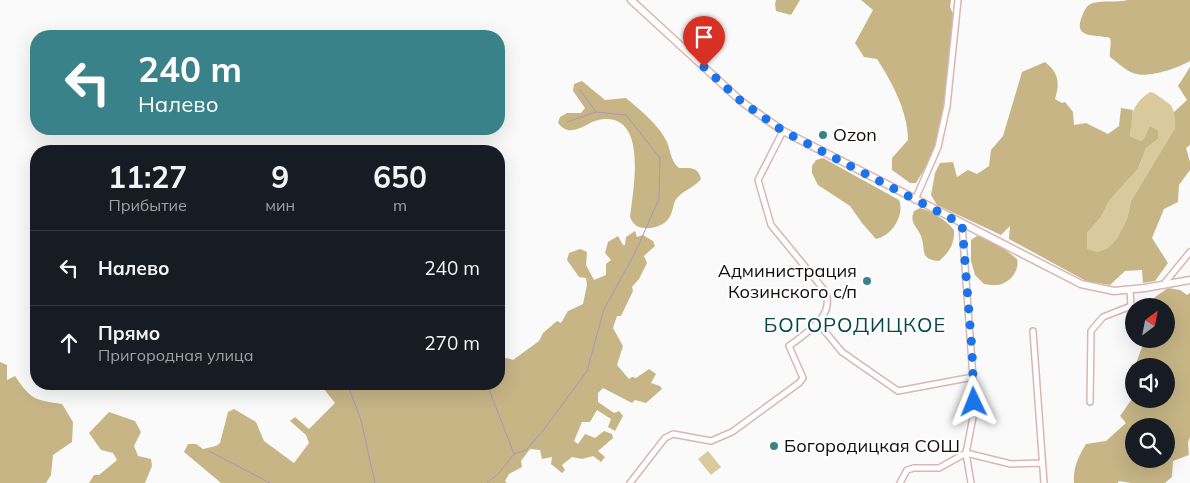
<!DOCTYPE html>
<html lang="ru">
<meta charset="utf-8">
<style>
:root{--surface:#171b24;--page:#20242c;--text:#f1f3f6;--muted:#9ea1a6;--line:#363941}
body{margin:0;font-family:Mulish,sans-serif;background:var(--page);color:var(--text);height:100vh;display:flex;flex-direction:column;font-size:19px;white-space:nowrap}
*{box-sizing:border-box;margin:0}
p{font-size:16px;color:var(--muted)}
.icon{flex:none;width:28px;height:28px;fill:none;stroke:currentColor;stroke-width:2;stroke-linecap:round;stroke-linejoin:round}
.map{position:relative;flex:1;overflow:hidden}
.panel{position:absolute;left:30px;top:145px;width:475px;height:245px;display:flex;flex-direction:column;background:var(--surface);border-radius:20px;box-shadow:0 5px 20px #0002}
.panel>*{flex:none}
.guide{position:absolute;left:30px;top:30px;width:475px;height:105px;border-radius:20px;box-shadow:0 5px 20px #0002;background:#3a8289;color:#fff;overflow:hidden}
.needle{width:32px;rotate:32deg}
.controls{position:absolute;left:1125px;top:298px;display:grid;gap:10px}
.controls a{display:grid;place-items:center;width:50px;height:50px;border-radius:50%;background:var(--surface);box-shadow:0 5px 20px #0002;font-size:25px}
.pin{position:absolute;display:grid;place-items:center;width:42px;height:42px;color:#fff;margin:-51px -21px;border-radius:50% 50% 50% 0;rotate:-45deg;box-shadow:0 0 5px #0007}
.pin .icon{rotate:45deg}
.me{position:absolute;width:55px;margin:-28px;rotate:358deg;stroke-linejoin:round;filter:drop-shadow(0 0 4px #0008)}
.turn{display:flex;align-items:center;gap:18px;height:105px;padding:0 25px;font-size:22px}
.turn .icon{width:65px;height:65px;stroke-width:2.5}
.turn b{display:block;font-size:35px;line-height:42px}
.eta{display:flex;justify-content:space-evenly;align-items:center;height:85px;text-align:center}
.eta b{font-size:30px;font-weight:700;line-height:35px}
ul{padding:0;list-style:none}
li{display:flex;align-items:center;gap:15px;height:75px;padding:0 25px;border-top:1px solid var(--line)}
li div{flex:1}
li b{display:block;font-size:19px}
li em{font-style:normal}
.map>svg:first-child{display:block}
</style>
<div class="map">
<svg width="1190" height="483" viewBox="0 0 1190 483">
<rect width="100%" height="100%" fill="#fafafa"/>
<path fill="#dac99d" d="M1150,92L1154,93L1171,105L1174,112L1175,128L1131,201L1127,219L1117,238L1108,248L1097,252L1087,250V233L1101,217L1109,201L1138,169L1146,148L1158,139L1145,137L1141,141L1130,136C1133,114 1130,106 1150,92Z
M708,451L721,467L711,475L698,459Z"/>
<path fill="#c7b586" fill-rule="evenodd" d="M776,0H800L791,15L776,11L775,4Z
M861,0H951L950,7L955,18L944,105L936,150L916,183H910L892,170V158L908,140C908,112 892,82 877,59L864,57L855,43L873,10Z
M1128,0H1190V61C1178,68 1147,79 1133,73C1125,70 1117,62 1110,57C1109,50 1112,45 1110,38C1095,34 1071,40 1083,14C1085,9 1087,5 1093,3C1103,0 1117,3 1128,0Z
M1045,62C1059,73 1060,83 1055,99L1062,103L1065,102L1073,112L1074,125L1086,123L1108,134L1119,126L1121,108L1133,110L1130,136L1141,141L1145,137L1150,126L1158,131V139L1146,148L1138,169L1109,201L1101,217L1087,233V249L1097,252L1108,248L1117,238L1127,219L1131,201L1175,128L1174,112L1187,100L1178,86L1190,67V145L1186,148L1190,162V170L1179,185L1178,202L1164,209L1152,238L1168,263L1155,281L1143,283L1142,270L1125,271L1110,285L1086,281L1009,239L1010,226L1001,235L937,205L931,195L935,173L940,163L953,162L957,177L968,170L977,174L989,166L991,150L1003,136L1022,72Z
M582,81L605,100L626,98C640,110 657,123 666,140C671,150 670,161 679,168C690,168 698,166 701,179C695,187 686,189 679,196C673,201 674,207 671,214C668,224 655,229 645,228C637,228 633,224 630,217C633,191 648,116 604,119C586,120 573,141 558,123L560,117L567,113H581L585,108L573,91L574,84Z
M823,158L899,200C905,215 892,236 876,239L862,223L850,206L818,185L812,173V166L816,160Z
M920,208C932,211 946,220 954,230C955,243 949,253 939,261C919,260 926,249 921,236C917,226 909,223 914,211Z
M635,231L637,237L643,235L653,241L655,246L644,256L647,263L639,279L632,287L633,291L621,316H617L613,328L623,346L617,365L629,379L632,377L636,378L649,369L656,374L651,383L660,386L662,389L646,403L635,400L632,403L603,388L598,393V402L614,413L619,411L623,416L615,431L608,427L611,419L597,410L590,422H582L574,441L578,444L585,434L595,438L604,431L612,434L613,438L598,451L605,457L601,462L593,456L582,459L572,457L562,465L565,470L562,473L551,464L552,457L542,459L540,450L530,449L521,461L522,467L509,474L505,481L507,483H221L184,452L188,444H196L203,449L216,446L220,443L228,412L234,409L256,422L264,441L294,463L309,443L306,435L290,421L295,417L309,429L335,403L320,384H499V360L507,358L513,360L539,341L543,333L557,321L561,323L568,311L583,304L587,285L586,278L579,277L567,260L569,253L580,249L587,252L586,265L594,280L606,275V264L611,260L605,253L608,242L618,236L623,245H625L626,237Z
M977,236C992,240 1005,249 1017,259C1020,270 1010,284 997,285C993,285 988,285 984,284L975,275L971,261V240Z
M1168,288L1180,290L1187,295L1190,293V437L1188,443L1189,455L1173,461L1172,477L1165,483H1131L1119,481L1118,483H1074C1073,468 1078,457 1086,444L1106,441L1126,423L1120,416L1134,396V399H1166V366H1135L1145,339H1166V306H1152L1155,297ZM1134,426H1166V459H1134Z
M0,362L7,365V380L15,376C31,400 35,400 62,404L73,422L72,442L53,455L51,475L46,483H0Z
M109,412L135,421L141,432L134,446L138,456L151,459L152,466L145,483H89L94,475H99L117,460L113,453L101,450L89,433Z"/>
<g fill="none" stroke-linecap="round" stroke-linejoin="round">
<path stroke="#ab94be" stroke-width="1" d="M580,90L596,112
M350,384V391L361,420L375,483
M487,384L514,454L499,473L487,483
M209,451L270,483
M514,454L526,450L542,432L587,371L604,309L634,255L659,199L660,158L626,115L596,112L567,122"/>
<defs>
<path id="minor" d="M915,200L938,147L947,106L958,0
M962,224L974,392V412L966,453L971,483
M1163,285L1190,252
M818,323L842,352L898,391L973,377
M1033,331L1044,483
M1090,402L1091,331L1103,317L1131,306L1130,291
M630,483L665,438L673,434L711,441L732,432L799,383L803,378L789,346C806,333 836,316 825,291L771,225L758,180L783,131
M900,483L907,470L914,468H939L966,453L1011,464L1042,463"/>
<path id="tertiary" d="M631,0L742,102L783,131L1081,284L1114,291L1145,288L1190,280"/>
</defs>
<use href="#minor" stroke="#dbb5b4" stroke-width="8"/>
<use href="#tertiary" stroke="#dbb5b4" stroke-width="9"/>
<use href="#minor" stroke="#fff" stroke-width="5"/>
<use href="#tertiary" stroke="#fff" stroke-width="6"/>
</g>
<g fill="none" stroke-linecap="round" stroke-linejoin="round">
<path stroke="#1a73e8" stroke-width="9" stroke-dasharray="0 16.2" d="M704,67L742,102L783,131L962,224L972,350L974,402"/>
</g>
<g fill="#3a8289" stroke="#fff" stroke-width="2">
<circle cx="823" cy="135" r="5"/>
<circle cx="867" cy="281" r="5"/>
<circle cx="774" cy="446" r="5"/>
</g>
<g text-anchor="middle" stroke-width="4.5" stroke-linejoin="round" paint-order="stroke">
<g font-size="18" fill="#170b0b" stroke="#fff" text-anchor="start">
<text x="833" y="141">Ozon</text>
<text x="857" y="277" text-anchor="end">Администрация<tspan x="857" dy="21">Козинского с/п</tspan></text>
<text x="784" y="452">Богородицкая СОШ</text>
</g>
<g font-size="20" letter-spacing="1" fill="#06474d" stroke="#fff">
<text x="855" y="332">БОГОРОДИЦКОЕ</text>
</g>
</g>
</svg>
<div class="controls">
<a><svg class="needle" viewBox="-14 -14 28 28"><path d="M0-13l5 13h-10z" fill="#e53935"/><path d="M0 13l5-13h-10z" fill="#9ea1a6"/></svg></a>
<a><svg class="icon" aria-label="sound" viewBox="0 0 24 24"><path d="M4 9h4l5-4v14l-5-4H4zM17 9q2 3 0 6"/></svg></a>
<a><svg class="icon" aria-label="search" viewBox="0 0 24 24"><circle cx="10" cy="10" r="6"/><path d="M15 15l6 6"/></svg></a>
</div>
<div class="pin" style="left:704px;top:67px;background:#d93025"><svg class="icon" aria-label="arrive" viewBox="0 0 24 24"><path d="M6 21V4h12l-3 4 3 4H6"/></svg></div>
<svg class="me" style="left:974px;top:402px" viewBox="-20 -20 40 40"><path d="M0-17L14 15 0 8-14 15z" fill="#1a73e8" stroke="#fff" stroke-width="4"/></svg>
<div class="guide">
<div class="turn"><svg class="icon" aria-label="left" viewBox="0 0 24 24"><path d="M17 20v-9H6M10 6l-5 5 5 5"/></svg><div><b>240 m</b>Налево</div></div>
</div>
<section class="panel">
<div class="eta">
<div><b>11:27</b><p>Прибытие</p></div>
<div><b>9</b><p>мин</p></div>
<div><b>650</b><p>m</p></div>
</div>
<ul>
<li><svg class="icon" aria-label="left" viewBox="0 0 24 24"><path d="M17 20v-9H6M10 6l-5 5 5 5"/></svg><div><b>Налево</b></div><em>240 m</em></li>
<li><svg class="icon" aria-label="ahead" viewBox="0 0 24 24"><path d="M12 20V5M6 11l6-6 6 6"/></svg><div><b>Прямо</b><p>Пригородная улица</p></div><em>270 m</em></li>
</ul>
</section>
</div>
